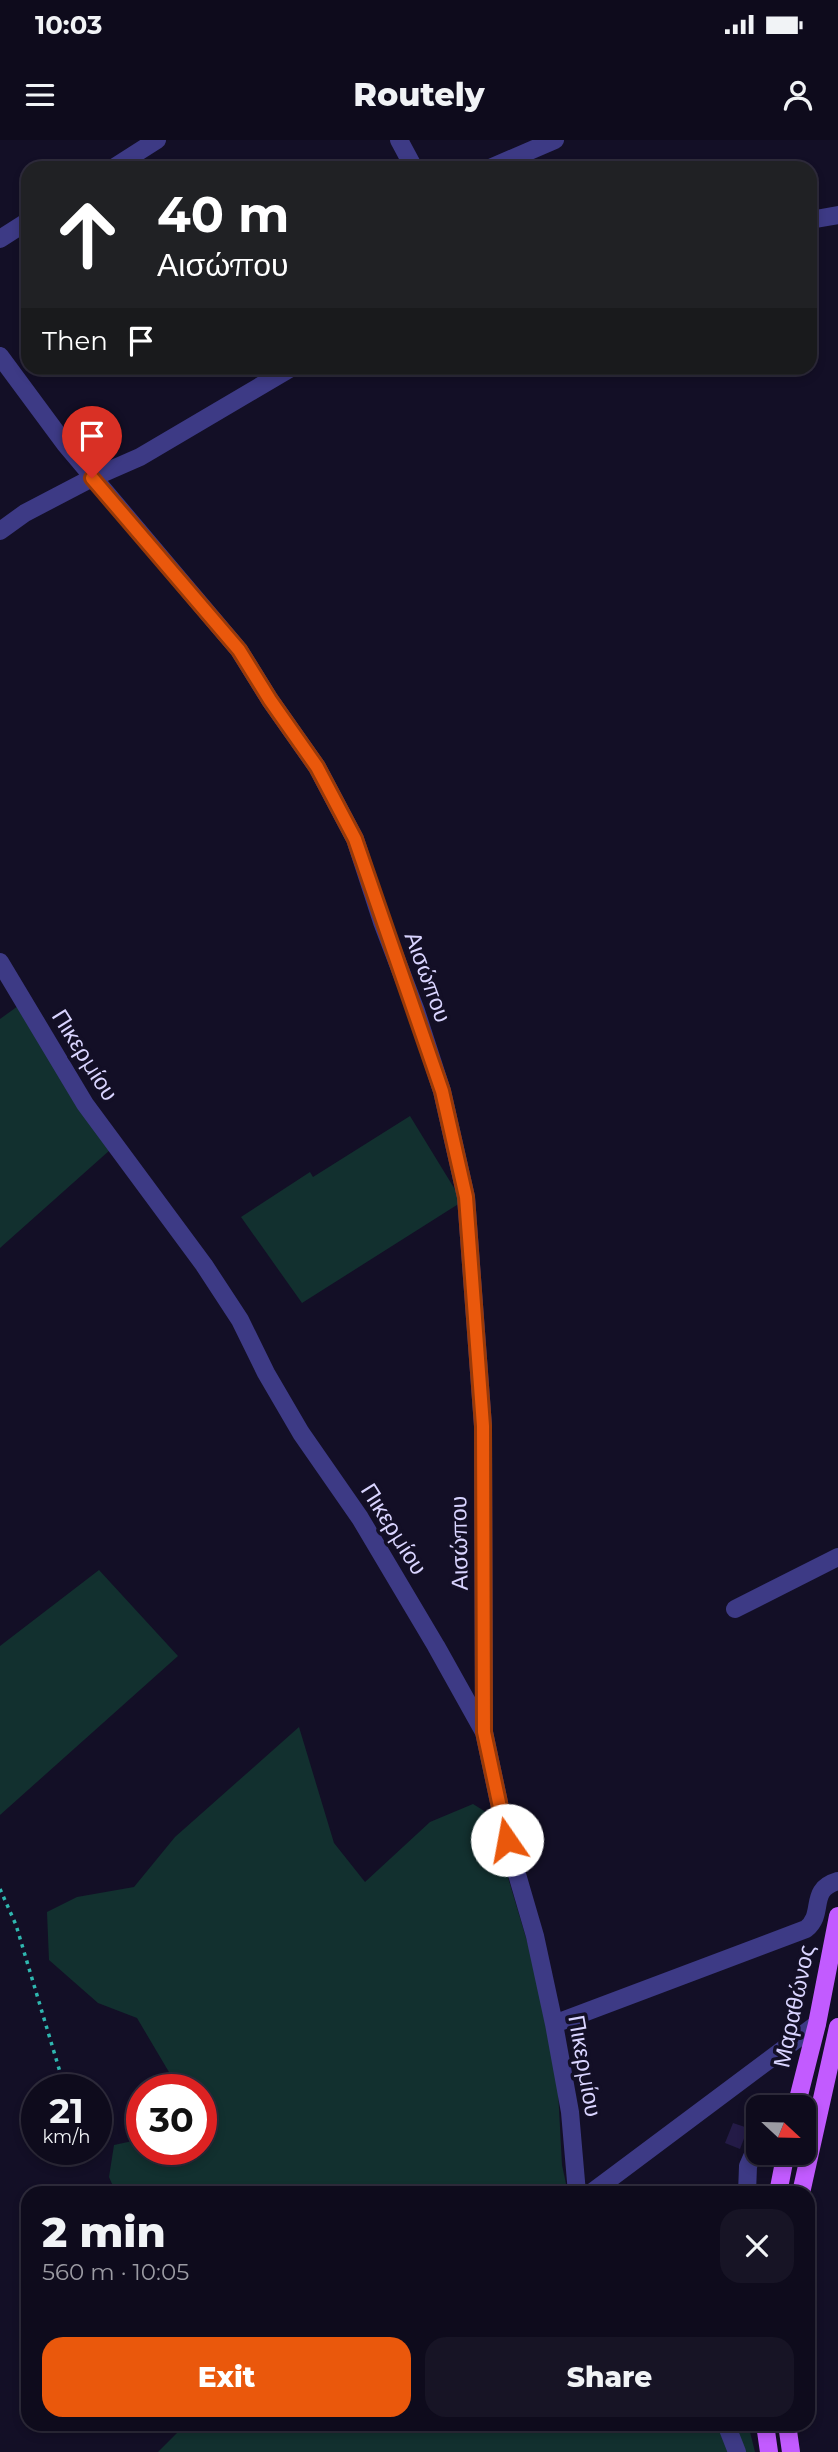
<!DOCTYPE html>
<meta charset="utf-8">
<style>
:root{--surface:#0e0b1c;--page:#171425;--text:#f1f3f6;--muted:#9b9ba3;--line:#2e2b3b;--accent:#ea580c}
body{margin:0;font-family:Montserrat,sans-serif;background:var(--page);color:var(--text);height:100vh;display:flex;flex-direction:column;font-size:26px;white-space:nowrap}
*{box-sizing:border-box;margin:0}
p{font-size:23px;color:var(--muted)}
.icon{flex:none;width:38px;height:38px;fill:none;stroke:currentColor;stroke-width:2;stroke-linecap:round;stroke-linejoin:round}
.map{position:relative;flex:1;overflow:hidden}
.drawer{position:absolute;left:21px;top:2046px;width:794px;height:245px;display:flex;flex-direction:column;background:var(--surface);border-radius:21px;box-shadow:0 4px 10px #0003,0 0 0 2px var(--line)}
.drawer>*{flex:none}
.top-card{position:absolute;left:21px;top:21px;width:796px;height:214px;border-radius:21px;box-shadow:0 4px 10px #0003,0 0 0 2px var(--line);background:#202124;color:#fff;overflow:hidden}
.needle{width:46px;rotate:112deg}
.buttons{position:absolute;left:746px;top:1955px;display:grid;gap:14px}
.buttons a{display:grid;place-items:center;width:70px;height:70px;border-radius:14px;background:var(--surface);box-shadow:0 4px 10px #0003,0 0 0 2px var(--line);font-size:35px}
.speed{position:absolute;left:21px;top:1934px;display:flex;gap:14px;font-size:35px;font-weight:700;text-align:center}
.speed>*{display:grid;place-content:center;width:91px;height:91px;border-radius:50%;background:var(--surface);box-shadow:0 4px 10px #0003,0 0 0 2px var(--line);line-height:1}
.speed small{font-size:18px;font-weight:400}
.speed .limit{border:10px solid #d22;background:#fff;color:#111}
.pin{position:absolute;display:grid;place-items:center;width:60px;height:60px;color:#fff;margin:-72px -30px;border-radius:50% 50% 50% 0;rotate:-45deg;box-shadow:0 0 7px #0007}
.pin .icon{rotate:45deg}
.me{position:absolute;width:77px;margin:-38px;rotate:348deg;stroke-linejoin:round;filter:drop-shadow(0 0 5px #0008)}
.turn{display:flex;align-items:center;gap:24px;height:147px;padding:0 21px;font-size:32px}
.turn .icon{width:91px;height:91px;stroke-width:2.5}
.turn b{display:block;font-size:49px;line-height:60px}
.then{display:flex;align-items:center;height:66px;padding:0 21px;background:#0003;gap:14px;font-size:26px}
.round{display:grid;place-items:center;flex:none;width:74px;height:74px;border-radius:21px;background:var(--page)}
.summary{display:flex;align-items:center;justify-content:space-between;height:119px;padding:0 21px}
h1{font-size:42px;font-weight:800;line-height:52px}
.button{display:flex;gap:14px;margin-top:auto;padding:14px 21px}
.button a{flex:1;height:80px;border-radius:21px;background:var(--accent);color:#fff;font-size:28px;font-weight:800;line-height:80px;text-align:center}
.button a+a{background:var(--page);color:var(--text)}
.status{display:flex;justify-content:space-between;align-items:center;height:49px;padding:0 35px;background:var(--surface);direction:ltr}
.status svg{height:19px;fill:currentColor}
header{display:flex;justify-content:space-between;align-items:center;height:91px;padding:0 21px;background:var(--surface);font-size:32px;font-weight:800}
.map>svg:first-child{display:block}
</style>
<div class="status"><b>10:03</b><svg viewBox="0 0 49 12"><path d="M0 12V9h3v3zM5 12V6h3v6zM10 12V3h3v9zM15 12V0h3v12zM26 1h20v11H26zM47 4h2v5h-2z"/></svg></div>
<header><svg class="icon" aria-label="menu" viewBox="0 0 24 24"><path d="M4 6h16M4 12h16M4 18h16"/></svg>Routely<svg class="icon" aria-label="person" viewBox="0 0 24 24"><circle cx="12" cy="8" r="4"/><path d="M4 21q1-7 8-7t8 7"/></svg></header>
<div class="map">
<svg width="838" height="2312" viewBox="0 0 838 2312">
<rect width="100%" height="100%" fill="#130f26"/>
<path fill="#12302f" d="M18,866L110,1010L0,1108V879Z
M410,976L459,1056L460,1063L302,1163L241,1077L310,1032L313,1037Z
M99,1430L178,1516L0,1675V1506Z
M299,1587L334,1703L365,1742L430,1682L473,1664L489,1674L535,1828L558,1950L562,2025L568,2053H116L109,2037L114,2005L142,1999V2009H201V1950L179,1949L137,1878L98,1863L49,1820L47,1772L77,1757L134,1747L175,1697Z
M186,2284H748L755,2312H158Z"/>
<path fill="#241b47" d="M733,1983L748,1988L740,2009L725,2003Z"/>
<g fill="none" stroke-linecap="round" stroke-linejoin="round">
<path stroke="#2fb8b0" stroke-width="3.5" stroke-dasharray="3.5 5" stroke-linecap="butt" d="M0,1749L16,1785L63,1942"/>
<path stroke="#3d3a85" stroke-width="18" d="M399,0L414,28
M113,28L157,0
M490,28L555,0
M810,80L838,75
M0,99L28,81
M0,216L65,304L239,510L270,560L317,627L355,699L382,782L416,871L442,951L466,1057L483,1286L484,1592
M0,391L25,373L92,338L140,317L291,228
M0,822L85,964L204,1125L240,1180L266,1233L301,1293L360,1378L436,1506L484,1592L507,1700L535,1796L554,1884L570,1972L577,2053
M735,1469L838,1417
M554,1884L806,1789C826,1773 807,1750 838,1741
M591,2053L817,1884
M747,2053L748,2026L758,2003
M726,2284L737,2312"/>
<path stroke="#c25bff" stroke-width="18" d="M796,1967L817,1884L838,1776
M778,2053L786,2012
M801,2053L838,1887
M765,2284L769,2312
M787,2284L791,2312"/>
</g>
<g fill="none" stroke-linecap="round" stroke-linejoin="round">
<defs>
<path id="route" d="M92,338L239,510L270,560L317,627L355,699L442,951L466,1057L483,1286L484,1592L507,1700"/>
</defs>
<use href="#route" stroke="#983908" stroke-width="18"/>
<use href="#route" stroke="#ea580c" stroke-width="12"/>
</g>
<g text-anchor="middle" stroke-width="7" stroke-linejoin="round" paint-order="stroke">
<g font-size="23" fill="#d9d4ff" stroke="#130f26">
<text transform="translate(428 837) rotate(70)" y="8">Αισώπου</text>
<text transform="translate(85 915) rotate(58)" y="8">Πικερμίου</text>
<text transform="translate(394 1389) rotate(58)" y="8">Πικερμίου</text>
<text transform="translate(459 1403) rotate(-91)" y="8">Αισώπου</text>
<text transform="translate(794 1866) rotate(-78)" y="8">Μαραθώνος</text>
<text transform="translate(585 1926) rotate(80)" y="8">Πικερμίου</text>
</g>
</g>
</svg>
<div class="buttons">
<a><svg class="needle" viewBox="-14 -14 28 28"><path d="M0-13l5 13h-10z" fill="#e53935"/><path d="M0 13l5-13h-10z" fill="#9b9ba3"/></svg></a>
</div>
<div class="speed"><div>21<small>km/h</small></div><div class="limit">30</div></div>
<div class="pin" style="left:92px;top:338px;background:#d93025"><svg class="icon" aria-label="arrive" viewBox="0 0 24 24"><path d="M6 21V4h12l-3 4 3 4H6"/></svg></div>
<svg class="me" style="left:507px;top:1700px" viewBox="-20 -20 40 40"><circle r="19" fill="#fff"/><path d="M0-13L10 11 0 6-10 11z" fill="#ea580c"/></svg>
<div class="top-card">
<div class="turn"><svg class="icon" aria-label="ahead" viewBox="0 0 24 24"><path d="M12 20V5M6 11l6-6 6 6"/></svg><div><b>40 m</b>Αισώπου</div></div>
<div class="then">Then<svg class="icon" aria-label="arrive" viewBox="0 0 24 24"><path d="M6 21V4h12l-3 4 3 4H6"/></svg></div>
</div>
<section class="drawer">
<div class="summary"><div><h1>2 min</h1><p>560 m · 10:05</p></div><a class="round"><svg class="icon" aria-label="close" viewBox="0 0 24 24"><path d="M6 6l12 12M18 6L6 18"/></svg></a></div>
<div class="button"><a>Exit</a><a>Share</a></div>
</section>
</div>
